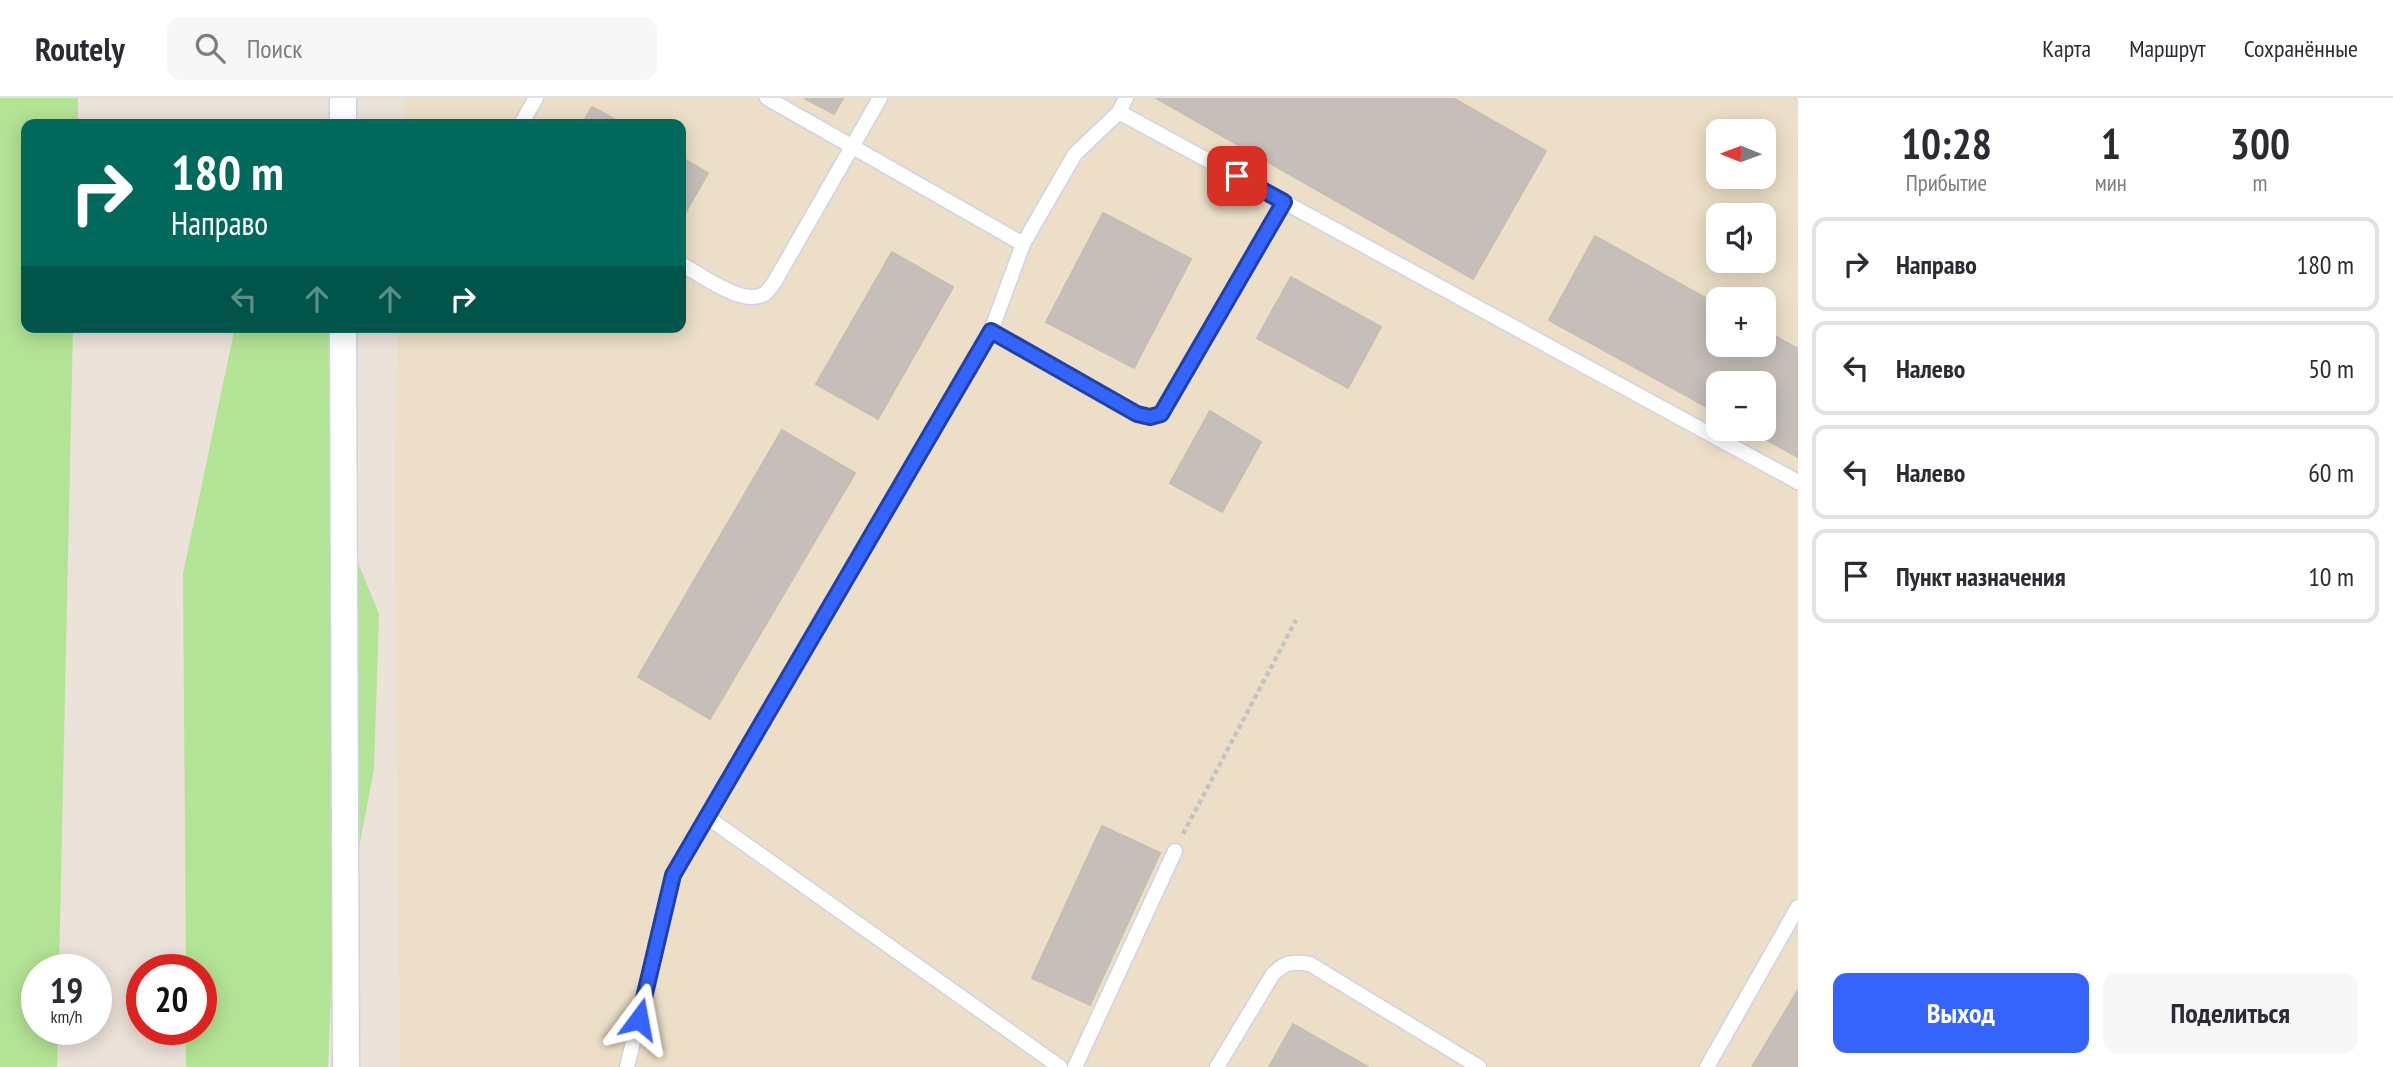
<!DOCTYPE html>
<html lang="ru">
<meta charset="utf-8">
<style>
:root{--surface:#fff;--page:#f7f7f7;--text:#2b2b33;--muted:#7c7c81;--line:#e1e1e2;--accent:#3464fc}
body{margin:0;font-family:"PT Sans Narrow",sans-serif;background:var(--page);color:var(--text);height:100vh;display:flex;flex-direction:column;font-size:26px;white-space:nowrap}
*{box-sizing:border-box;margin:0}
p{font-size:23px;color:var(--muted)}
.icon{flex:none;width:38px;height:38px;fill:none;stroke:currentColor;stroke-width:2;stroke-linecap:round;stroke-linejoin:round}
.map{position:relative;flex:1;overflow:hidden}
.drawer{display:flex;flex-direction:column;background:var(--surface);width:595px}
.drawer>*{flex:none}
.banner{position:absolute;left:21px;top:21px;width:665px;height:214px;border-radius:14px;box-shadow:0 4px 18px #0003;background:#00695c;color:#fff;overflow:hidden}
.needle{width:46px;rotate:271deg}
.buttons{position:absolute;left:1706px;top:21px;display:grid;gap:14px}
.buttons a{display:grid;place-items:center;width:70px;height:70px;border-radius:14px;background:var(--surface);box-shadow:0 4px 18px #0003;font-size:35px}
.speed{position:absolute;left:21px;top:856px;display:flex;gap:14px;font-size:35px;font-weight:700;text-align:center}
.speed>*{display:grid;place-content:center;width:91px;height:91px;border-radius:50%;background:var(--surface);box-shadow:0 4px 18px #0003;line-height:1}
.speed small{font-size:18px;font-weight:400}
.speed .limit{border:10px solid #d22;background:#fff;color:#111}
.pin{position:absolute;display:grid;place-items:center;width:60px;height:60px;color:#fff;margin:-30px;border-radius:14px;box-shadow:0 4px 10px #0006}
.me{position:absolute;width:77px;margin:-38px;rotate:13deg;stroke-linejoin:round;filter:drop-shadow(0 0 5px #0008)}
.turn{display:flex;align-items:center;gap:24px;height:147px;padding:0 35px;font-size:32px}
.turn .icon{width:91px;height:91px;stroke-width:2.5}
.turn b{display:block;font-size:49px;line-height:60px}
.lanes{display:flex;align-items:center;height:66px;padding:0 35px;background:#0003;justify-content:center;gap:35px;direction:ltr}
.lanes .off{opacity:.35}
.eta{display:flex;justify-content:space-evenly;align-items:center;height:119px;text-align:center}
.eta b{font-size:42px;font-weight:700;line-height:49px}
.primary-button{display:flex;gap:14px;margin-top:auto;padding:14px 35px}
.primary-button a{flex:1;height:80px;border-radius:14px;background:var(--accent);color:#fff;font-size:28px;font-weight:700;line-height:80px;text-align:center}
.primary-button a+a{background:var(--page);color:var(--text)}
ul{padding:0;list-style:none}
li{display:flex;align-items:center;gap:21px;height:94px;margin:0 14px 10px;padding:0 21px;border:4px solid var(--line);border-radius:14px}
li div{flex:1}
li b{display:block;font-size:26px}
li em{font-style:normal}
header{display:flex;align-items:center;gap:42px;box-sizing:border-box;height:98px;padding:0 35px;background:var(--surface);border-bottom:2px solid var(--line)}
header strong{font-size:33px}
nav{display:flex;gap:38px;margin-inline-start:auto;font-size:24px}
.search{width:490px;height:63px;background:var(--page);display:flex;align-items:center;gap:18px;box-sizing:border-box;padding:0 24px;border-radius:14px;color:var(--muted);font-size:26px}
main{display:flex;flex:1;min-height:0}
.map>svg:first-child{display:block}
</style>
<header>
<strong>Routely</strong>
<div class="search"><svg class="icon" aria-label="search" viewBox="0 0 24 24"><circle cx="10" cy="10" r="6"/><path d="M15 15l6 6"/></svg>Поиск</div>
<nav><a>Карта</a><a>Маршрут</a><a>Сохранённые</a></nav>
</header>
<main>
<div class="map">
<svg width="1798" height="969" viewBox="0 0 1798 969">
<rect width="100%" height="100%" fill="#ebe2d9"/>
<path fill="#eddfc7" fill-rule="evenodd" d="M405,0H1798V969H400L394,388L398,229H681V26H404ZM1718,33H1764V79H1718ZM1718,117H1764V163H1718ZM1718,201H1764V247H1718ZM1718,285H1764V331H1718Z"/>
<path fill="#b3e394" d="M0,0H78V26H26V229H73L59,871L37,872V931H58L57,969H0Z
M235,229H338L331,399L379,516L374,671L331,895L328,969H186V931H201V872L186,871L183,476Z"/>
<path fill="#c6bfb9" stroke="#c6beb3" stroke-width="2" d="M804,0H843L834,16Z
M1156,0H1453L1546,53L1473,181Z
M592,9L623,26H582Z
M681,59L708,75L681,122Z
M1103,115L1191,161L1134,270L1046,224Z
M1595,138L1718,207V247H1764V232L1798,251V359L1747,331H1764V285H1718V315L1549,222Z
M892,154L953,189L878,321L816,286Z
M1291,179L1381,229L1348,290L1257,240Z
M1210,313L1261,344L1222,414L1170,385Z
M782,332L855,375L710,621L638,579Z
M1102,728L1160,755L1090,907L1032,880Z
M1798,892V969H1752Z
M1293,926L1368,969H1269Z"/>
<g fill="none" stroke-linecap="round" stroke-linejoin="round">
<defs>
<path id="service" d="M767,0L1023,146
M1119,14L1798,384
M521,26L536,0
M681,166C700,176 743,209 764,196C768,194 772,187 775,183L880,0
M991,233L1137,316L1150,319L1161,316L1284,104
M707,719L1060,969
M627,969L673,777L991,233L1023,146L1075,56L1119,14L1126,0
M1075,969L1175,753
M1217,969L1273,876C1285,864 1293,863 1310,866L1479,969
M1707,969L1798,809"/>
<path id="minor" d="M343,0V26
M343,229L346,969"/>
</defs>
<use href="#service" stroke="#ced3e1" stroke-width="17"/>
<use href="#minor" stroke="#ced3e1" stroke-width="29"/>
<path stroke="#c3c3c3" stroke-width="4.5" stroke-dasharray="5 3.5" stroke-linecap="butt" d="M1183,736L1296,522"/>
<use href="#service" stroke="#fff" stroke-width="14"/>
<use href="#minor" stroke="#fff" stroke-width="26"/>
</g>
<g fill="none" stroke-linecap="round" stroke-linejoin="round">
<defs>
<path id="route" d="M639,921L673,777L991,233L1137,316L1150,319L1161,316L1284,104L1237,78"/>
</defs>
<use href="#route" stroke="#2241a4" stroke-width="18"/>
<use href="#route" stroke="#3464fc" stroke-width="12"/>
</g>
</svg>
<div class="buttons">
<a><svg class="needle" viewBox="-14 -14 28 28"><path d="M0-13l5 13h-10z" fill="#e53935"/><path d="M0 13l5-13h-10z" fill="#7c7c81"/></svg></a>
<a><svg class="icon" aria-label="sound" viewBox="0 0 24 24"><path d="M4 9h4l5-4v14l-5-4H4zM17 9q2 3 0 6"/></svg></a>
<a>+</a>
<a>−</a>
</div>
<div class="speed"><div>19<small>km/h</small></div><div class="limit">20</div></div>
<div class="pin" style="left:1237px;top:78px;background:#d93025"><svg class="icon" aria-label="arrive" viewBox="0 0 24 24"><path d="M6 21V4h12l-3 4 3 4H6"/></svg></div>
<svg class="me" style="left:639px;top:921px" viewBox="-20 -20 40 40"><path d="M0-17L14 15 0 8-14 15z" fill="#3464fc" stroke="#fff" stroke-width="4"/></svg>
<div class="banner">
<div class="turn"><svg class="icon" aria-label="right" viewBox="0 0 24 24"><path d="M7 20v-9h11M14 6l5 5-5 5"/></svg><div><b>180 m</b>Направо</div></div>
<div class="lanes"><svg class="icon off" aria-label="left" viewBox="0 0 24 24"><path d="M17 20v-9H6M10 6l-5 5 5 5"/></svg><svg class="icon off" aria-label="ahead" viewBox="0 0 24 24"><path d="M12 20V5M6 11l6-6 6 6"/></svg><svg class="icon off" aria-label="ahead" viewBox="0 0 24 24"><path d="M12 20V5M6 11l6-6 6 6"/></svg><svg class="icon" aria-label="right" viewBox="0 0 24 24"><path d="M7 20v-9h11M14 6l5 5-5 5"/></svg></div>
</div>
</div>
<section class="drawer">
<div class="eta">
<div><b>10:28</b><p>Прибытие</p></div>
<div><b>1</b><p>мин</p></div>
<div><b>300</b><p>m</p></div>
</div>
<ul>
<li><svg class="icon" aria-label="right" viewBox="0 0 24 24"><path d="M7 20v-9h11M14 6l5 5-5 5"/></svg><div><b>Направо</b></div><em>180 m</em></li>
<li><svg class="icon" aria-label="left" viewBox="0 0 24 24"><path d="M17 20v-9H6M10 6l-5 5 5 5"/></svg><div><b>Налево</b></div><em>50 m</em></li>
<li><svg class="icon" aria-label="left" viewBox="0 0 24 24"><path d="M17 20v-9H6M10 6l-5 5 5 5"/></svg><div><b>Налево</b></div><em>60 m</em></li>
<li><svg class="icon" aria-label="arrive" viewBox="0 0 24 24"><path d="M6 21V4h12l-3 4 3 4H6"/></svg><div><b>Пункт назначения</b></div><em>10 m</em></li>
</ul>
<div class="primary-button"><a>Выход</a><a>Поделиться</a></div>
</section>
</main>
